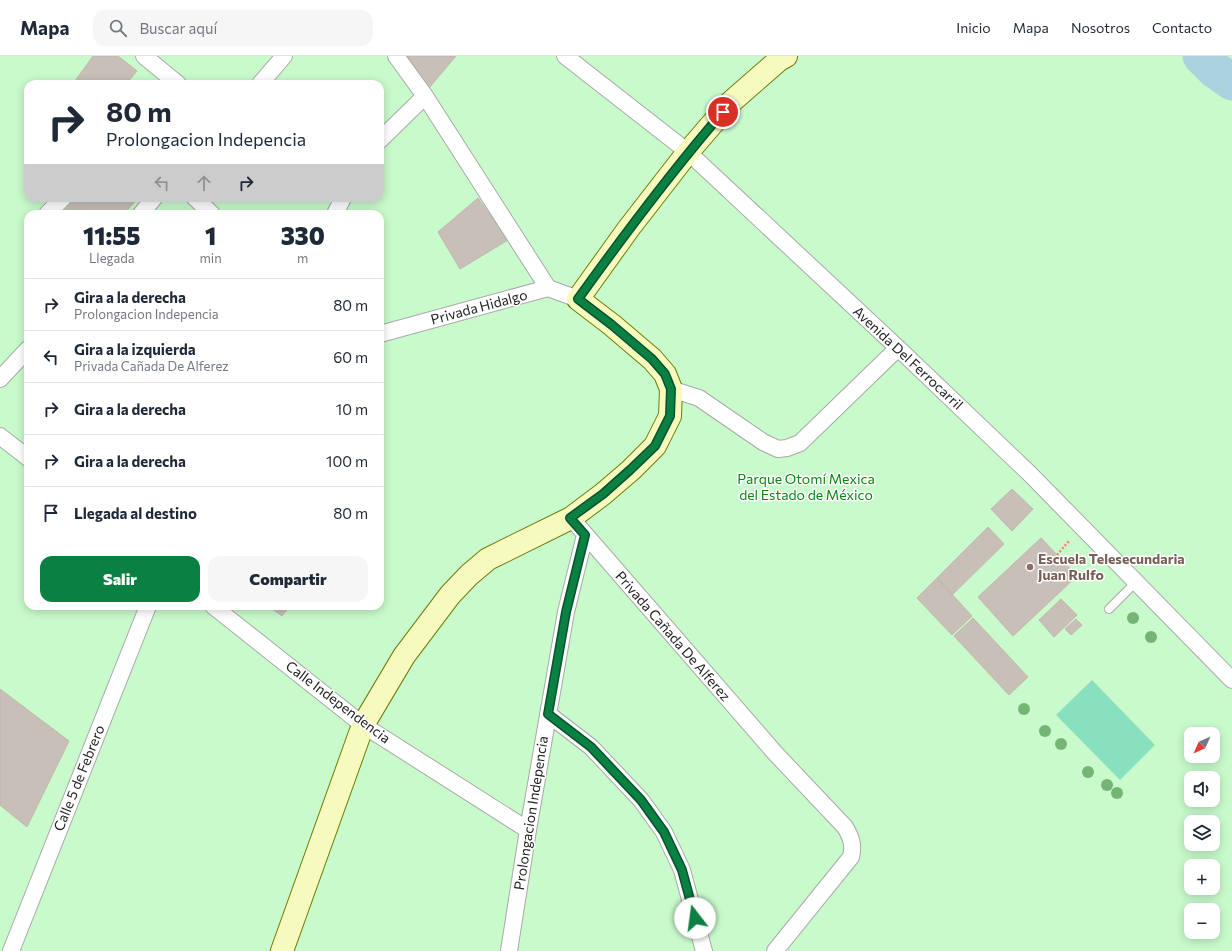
<!DOCTYPE html>
<html lang="es">
<meta charset="utf-8">
<style>
:root{--surface:#fff;--page:#f6f6f7;--text:#1f2937;--muted:#747a83;--line:#e0e1e3;--accent:#0b8043}
body{margin:0;font-family:Commissioner,sans-serif;background:var(--page);color:var(--text);height:100vh;display:flex;flex-direction:column;font-size:15px;white-space:nowrap}
*{box-sizing:border-box;margin:0}
p{font-size:13px;color:var(--muted)}
.icon{flex:none;width:22px;height:22px;fill:none;stroke:currentColor;stroke-width:2;stroke-linecap:round;stroke-linejoin:round}
.map{position:relative;flex:1;overflow:hidden}
.drawer{position:absolute;left:24px;top:154px;width:360px;height:400px;display:flex;flex-direction:column;background:var(--surface);border-radius:12px;box-shadow:0 2px 10px #0003}
.drawer>*{flex:none}
.hud{position:absolute;left:24px;top:24px;width:360px;height:122px;border-radius:12px;box-shadow:0 2px 10px #0003;background:#fff;color:var(--text);overflow:hidden}
.needle{width:26px;rotate:225deg}
.fabs{position:absolute;left:1184px;top:671px;display:grid;gap:8px}
.fabs a{display:grid;place-items:center;width:36px;height:36px;border-radius:8px;background:var(--surface);box-shadow:0 2px 10px #0003;font-size:20px}
.pin{position:absolute;display:grid;place-items:center;width:34px;height:34px;color:#fff;margin:-17px;border:2px solid #fff;border-radius:50%;box-shadow:0 1px 4px #0007}
.me{position:absolute;width:44px;margin:-22px;rotate:345deg;stroke-linejoin:round;filter:drop-shadow(0 0 3px #0008)}
.turn{display:flex;align-items:center;gap:14px;height:84px;padding:0 16px;font-size:18px}
.turn .icon{width:52px;height:52px;stroke-width:2.5}
.turn b{display:block;font-size:28px;line-height:34px}
.lanes{display:flex;align-items:center;height:38px;padding:0 16px;background:#0003;justify-content:center;gap:20px;direction:ltr}
.lanes .off{opacity:.35}
.eta{display:flex;justify-content:space-evenly;align-items:center;height:68px;text-align:center}
.eta b{font-size:24px;font-weight:800;line-height:28px}
.action{display:flex;gap:8px;margin-top:auto;padding:8px 16px}
.action a{flex:1;height:46px;border-radius:12px;background:var(--accent);color:#fff;font-size:16px;font-weight:800;line-height:46px;text-align:center}
.action a+a{background:var(--page);color:var(--text)}
ul{padding:0;list-style:none}
li{display:flex;align-items:center;gap:12px;height:52px;padding:0 16px;border-top:1px solid var(--line)}
li div{flex:1}
li b{display:block;font-size:15px}
li em{font-style:normal}
header{display:flex;align-items:center;gap:24px;box-sizing:border-box;height:56px;padding:0 20px;background:var(--surface);border-bottom:1px solid var(--line)}
header strong{font-size:19px}
nav{display:flex;gap:22px;margin-inline-start:auto;font-size:14px}
.search{width:280px;height:36px;background:var(--page);display:flex;align-items:center;gap:10px;box-sizing:border-box;padding:0 14px;border-radius:12px;color:var(--muted);font-size:15px}
.map>svg:first-child{display:block}
</style>
<header>
<strong>Mapa</strong>
<div class="search"><svg class="icon" aria-label="search" viewBox="0 0 24 24"><circle cx="10" cy="10" r="6"/><path d="M15 15l6 6"/></svg>Buscar aquí</div>
<nav><a>Inicio</a><a>Mapa</a><a>Nosotros</a><a>Contacto</a></nav>
</header>
<div class="map">
<svg width="1232" height="895" viewBox="0 0 1232 895">
<rect width="100%" height="100%" fill="#f2efe9"/>
<path fill="#c8facc" fill-rule="evenodd" d="M0,0H1232V895H0ZM28,28H380V142H28ZM28,158H380V550H28ZM1191,678H1213V700H1191ZM1191,722H1213V744H1191ZM1191,766H1213V788H1191ZM1191,810H1213V832H1191ZM1191,854H1213V876H1191Z"/>
<path fill="#88e0be" d="M1092,624L1155,689L1120,724L1056,659Z"/>
<g fill="none" stroke-linecap="round" stroke-linejoin="round">
<path stroke="#aad3df" stroke-width="37" d="M1201,0L1215,14L1232,26"/>
</g>
<path fill="#c7bfb8" stroke="#c4b6ab" d="M93,0H118L137,15L126,28H79L75,25Z
M404,0H456L429,32Z
M76,142H138L124,158H61Z
M478,142L508,184L460,213L438,176Z
M1012,433L1033,453L1012,475L991,453Z
M988,471L1004,488L952,539L937,522Z
M1041,482L1077,520L1013,580L978,541Z
M937,522L972,560L952,579L917,542Z
M1061,543L1077,559L1054,581L1039,564Z
M268,550H290L282,560Z
M973,562L1028,621L1009,639L954,580Z
M1076,563L1082,569L1071,579L1065,573Z
M0,633L69,685L27,771L0,749Z"/>
<g fill="none" stroke-linecap="round" stroke-linejoin="round">
<defs>
<path id="lane" d="M1109,553L1136,526"/>
<path id="street" d="M144,0L178,28
M396,0L425,40L548,232
M565,0L688,96L898,292L1031,419L1232,624
M260,28L284,0
M380,84L425,40
M195,142L212,158
M47,158L63,142
M141,158L154,142
M335,158L343,142
M380,278L548,232L578,243
M0,323L28,293
M671,333L699,342L763,386L778,393L787,392L800,387L898,292
M0,380L28,402
M571,462L775,697L845,771C851,781 854,789 851,801L775,895
M213,550L363,669L528,774
M548,658L591,691L641,744L664,776L682,814L704,895
M11,895L148,550
M509,895L528,774L566,556L585,479"/>
<path id="secondary" d="M282,895L363,669L404,600L450,539L469,519L488,503L571,462L603,438L631,414L655,390L670,360L671,333L665,318L652,303L612,269L578,243L629,172L688,96L731,46L779,4L786,0"/>
</defs>
<use href="#lane" stroke="#a9a9a9" stroke-width="10"/>
<use href="#street" stroke="#a9a9a9" stroke-width="18"/>
<use href="#secondary" stroke="#707d05" stroke-width="24"/>
<path stroke="#fa8072" stroke-width="2.5" stroke-dasharray="2 2" stroke-linecap="butt" d="M1057,499L1069,485"/>
<use href="#lane" stroke="#fff" stroke-width="8"/>
<use href="#street" stroke="#fff" stroke-width="16"/>
<use href="#secondary" stroke="#f7fabf" stroke-width="22"/>
</g>
<g fill="#74b475">
<circle cx="1133" cy="562" r="6"/>
<circle cx="1151" cy="581" r="6"/>
<circle cx="1024" cy="653" r="6"/>
<circle cx="1045" cy="675" r="6"/>
<circle cx="1061" cy="688" r="6"/>
<circle cx="1088" cy="716" r="6"/>
<circle cx="1107" cy="729" r="6"/>
<circle cx="1117" cy="737" r="6"/>
</g>
<g fill="none" stroke-linecap="round" stroke-linejoin="round">
<defs>
<path id="route" d="M695,862L682,814L664,776L641,744L591,691L548,658L566,556L585,479L570,462L603,438L630,414L655,390L670,360L671,333L665,318L652,303L612,269L578,243C624,179 671,116 723,56"/>
</defs>
<use href="#route" stroke="#07532c" stroke-width="10"/>
<use href="#route" stroke="#0b8043" stroke-width="7"/>
</g>
<circle fill="#8d6e63" stroke="#fff" stroke-width="1.5" cx="1030" cy="511" r="4"/>
<g text-anchor="middle" stroke-width="3" stroke-linejoin="round" paint-order="stroke">
<g font-size="14" fill="#222" stroke="#fff">
<text transform="translate(479 251) rotate(-15)" y="5">Privada Hidalgo</text>
<text transform="translate(908 302) rotate(43)" y="5">Avenida Del Ferrocarril</text>
<text transform="translate(673 580) rotate(49)" y="5">Privada Cañada De Alferez</text>
<text transform="translate(338 646) rotate(37)" y="5">Calle Independencia</text>
<text transform="translate(79 722) rotate(-68)" y="5">Calle 5 de Febrero</text>
<text transform="translate(531 757) rotate(-81)" y="5">Prolongacion Indepencia</text>
</g>
<g font-size="14" fill="#0c8416" stroke="#fff">
<text x="806" y="428">Parque Otomí Mexica<tspan x="806" dy="16">del Estado de México</tspan></text>
</g>
<g font-size="14" font-weight="bold" fill="#785e54" stroke="#fff" text-anchor="start">
<text x="1038" y="508">Escuela Telesecundaria<tspan x="1038" dy="16">Juan Rulfo</tspan></text>
</g>
</g>
</svg>
<div class="fabs">
<a><svg class="needle" viewBox="-14 -14 28 28"><path d="M0-13l5 13h-10z" fill="#e53935"/><path d="M0 13l5-13h-10z" fill="#747a83"/></svg></a>
<a><svg class="icon" aria-label="sound" viewBox="0 0 24 24"><path d="M4 9h4l5-4v14l-5-4H4zM17 9q2 3 0 6"/></svg></a>
<a><svg class="icon" aria-label="layers" viewBox="0 0 24 24"><path d="M12 4l9 5-9 5-9-5zM3 14l9 5 9-5"/></svg></a>
<a>+</a>
<a>−</a>
</div>
<div class="pin" style="left:723px;top:56px;background:#d93025"><svg class="icon" aria-label="arrive" viewBox="0 0 24 24"><path d="M6 21V4h12l-3 4 3 4H6"/></svg></div>
<svg class="me" style="left:695px;top:862px" viewBox="-20 -20 40 40"><circle r="19" fill="#fff"/><path d="M0-13L10 11 0 6-10 11z" fill="#0b8043"/></svg>
<div class="hud">
<div class="turn"><svg class="icon" aria-label="right" viewBox="0 0 24 24"><path d="M7 20v-9h11M14 6l5 5-5 5"/></svg><div><b>80 m</b>Prolongacion Indepencia</div></div>
<div class="lanes"><svg class="icon off" aria-label="left" viewBox="0 0 24 24"><path d="M17 20v-9H6M10 6l-5 5 5 5"/></svg><svg class="icon off" aria-label="ahead" viewBox="0 0 24 24"><path d="M12 20V5M6 11l6-6 6 6"/></svg><svg class="icon" aria-label="right" viewBox="0 0 24 24"><path d="M7 20v-9h11M14 6l5 5-5 5"/></svg></div>
</div>
<section class="drawer">
<div class="eta">
<div><b>11:55</b><p>Llegada</p></div>
<div><b>1</b><p>min</p></div>
<div><b>330</b><p>m</p></div>
</div>
<ul>
<li><svg class="icon" aria-label="right" viewBox="0 0 24 24"><path d="M7 20v-9h11M14 6l5 5-5 5"/></svg><div><b>Gira a la derecha</b><p>Prolongacion Indepencia</p></div><em>80 m</em></li>
<li><svg class="icon" aria-label="left" viewBox="0 0 24 24"><path d="M17 20v-9H6M10 6l-5 5 5 5"/></svg><div><b>Gira a la izquierda</b><p>Privada Cañada De Alferez</p></div><em>60 m</em></li>
<li><svg class="icon" aria-label="right" viewBox="0 0 24 24"><path d="M7 20v-9h11M14 6l5 5-5 5"/></svg><div><b>Gira a la derecha</b></div><em>10 m</em></li>
<li><svg class="icon" aria-label="right" viewBox="0 0 24 24"><path d="M7 20v-9h11M14 6l5 5-5 5"/></svg><div><b>Gira a la derecha</b></div><em>100 m</em></li>
<li><svg class="icon" aria-label="arrive" viewBox="0 0 24 24"><path d="M6 21V4h12l-3 4 3 4H6"/></svg><div><b>Llegada al destino</b></div><em>80 m</em></li>
</ul>
<div class="action"><a>Salir</a><a>Compartir</a></div>
</section>
</div>
